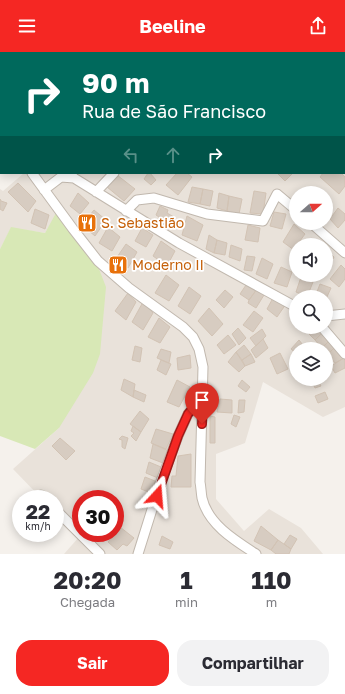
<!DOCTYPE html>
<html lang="pt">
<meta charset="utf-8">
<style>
:root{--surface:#fff;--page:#f2f2f3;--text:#2b2b33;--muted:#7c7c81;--accent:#f52723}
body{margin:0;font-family:"Golos Text",sans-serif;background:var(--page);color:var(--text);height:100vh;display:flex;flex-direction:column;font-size:15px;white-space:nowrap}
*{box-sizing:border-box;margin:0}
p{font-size:13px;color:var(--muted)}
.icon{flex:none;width:22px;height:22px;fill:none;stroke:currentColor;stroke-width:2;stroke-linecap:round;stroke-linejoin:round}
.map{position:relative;height:502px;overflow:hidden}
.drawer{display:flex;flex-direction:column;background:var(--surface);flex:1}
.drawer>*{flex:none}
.top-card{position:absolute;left:0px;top:0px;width:345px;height:122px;box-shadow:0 2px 10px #0003;background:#00695c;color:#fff;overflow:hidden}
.needle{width:26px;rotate:69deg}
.controls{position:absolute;left:289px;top:134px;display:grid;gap:8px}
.controls a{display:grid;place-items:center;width:44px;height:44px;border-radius:50%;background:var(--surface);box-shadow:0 2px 10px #0003;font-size:20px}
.speed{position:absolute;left:12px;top:438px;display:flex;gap:8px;font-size:20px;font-weight:700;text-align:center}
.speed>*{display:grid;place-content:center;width:52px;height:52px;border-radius:50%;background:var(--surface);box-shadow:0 2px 10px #0003;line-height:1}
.speed small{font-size:10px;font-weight:400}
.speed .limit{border:6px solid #d22;background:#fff;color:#111}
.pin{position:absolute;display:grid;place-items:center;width:34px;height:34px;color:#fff;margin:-41px -17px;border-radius:50% 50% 50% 0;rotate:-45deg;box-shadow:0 0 4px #0007}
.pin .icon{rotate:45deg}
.me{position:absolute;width:44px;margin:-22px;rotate:19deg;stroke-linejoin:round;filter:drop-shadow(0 0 3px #0008)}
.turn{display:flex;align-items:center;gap:14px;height:84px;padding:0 16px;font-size:18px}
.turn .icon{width:52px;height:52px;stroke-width:2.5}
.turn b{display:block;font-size:28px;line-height:34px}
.lanes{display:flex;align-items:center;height:38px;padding:0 16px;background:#0003;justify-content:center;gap:20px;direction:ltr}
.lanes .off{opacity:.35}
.eta{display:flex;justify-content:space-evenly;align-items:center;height:68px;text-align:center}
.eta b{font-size:24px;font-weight:700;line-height:28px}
.button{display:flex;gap:8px;margin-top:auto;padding:8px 16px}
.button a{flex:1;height:46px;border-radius:16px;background:var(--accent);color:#fff;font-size:16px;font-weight:700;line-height:46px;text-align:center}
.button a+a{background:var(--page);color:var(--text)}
header{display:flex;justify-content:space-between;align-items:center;height:52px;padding:0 16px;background:var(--accent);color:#fff;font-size:18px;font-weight:700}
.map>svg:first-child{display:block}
</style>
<header><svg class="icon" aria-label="menu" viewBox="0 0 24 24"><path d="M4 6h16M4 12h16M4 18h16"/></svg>Beeline<svg class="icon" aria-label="share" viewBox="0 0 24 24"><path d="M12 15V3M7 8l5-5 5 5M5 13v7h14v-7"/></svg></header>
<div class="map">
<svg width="345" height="502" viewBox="0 0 345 502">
<rect width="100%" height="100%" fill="#f5f1ec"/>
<path fill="#e9e2da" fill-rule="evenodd" d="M0,0H345V355L323,365L263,330L245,391L216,402V447L244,479L269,457L301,476L323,502H64L79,485L55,460V447H42L13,417L59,376L57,162L45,181L11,176L0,197V137L3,139L24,121H344V1H1V92L0,91ZM296,141H326V171H296ZM296,193H326V223H296ZM296,245H326V275H296ZM296,297H326V327H296ZM81,447H115V481H81Z"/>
<path fill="#d8e8b6" d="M56,161L99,217L106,235L100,302L93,321L59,376L35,397L0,384V197L11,175L45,181Z"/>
<path fill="#d7ccc1" stroke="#d2c3b4" d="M148,121H150L156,128L151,133L144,127Z
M177,121H187L192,125L178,143L166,133Z
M277,121H293L285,129Z
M323,121H341L345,125V134L339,142L320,125Z
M117,123L135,137L124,149L107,135Z
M18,131L36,149L28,160L8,140Z
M192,135L203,137L200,152L188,150Z
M203,137L213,139L210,154L200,152Z
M254,139L266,141L263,162L250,161Z
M78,141L89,151L80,162L70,154Z
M219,141L229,144L227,159L217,156Z
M229,144L242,147L239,162L227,159Z
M0,147L1,149L7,151L3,159L0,157Z
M160,154L168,158L167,161L174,165L168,177L157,169L159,165L156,163Z
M338,156L345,162V168L338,176L330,167Z
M35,157L49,163L45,177L31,171Z
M94,158L106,168L95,184L82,173Z
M274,160L286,162L282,177L270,174Z
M187,164L203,173L197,189L182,183Z
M294,172L305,182L297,193H296L294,198L283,190Z
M248,173L260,176L258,190L245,188Z
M108,175L120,185L112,199L99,191Z
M142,176L153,183L146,195L135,189Z
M209,183L217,188L214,201L206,197Z
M311,186L320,193H306Z
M217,188L227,191L225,203L214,201Z
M161,189L175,199L167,214L153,204Z
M126,192L137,200L128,216L115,208Z
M231,193L242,197L240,209L229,205Z
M326,198L334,205L326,218Z
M247,204L255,205L252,219L244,218Z
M262,206L273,212L267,227L256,222Z
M341,213L345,217V227L339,235L330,227Z
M281,215L292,220L287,235L274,231Z
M166,223L179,233L169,249L155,241Z
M301,225L313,230L307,245L296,240Z
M248,230L257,237L249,248L240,242Z
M320,232L331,236L326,247V245H315Z
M189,235L201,244L190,262L178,254Z
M257,237L264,243L256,256L248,251L249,248Z
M225,238L233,245L224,256L216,248Z
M128,241L136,250L126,268L115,259Z
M273,246L286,252L277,265L267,257Z
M143,250L153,261L143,278L132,270Z
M209,256L223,272L212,284L198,269Z
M254,259L263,266L253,280L243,273Z
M159,266L170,275L160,291L148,285Z
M317,275L322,281L315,288L309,282Z
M238,276L246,286L239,293L232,282Z
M262,277L266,284L256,294L250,286Z
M322,281L329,289L322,296L315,288Z
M228,283L236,293L224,302L217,293Z
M263,287L268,296L256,306L251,298Z
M299,288L306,297H296V301L291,297Z
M329,289L335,295L328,302L326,300V297H323L322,296Z
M244,293L251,302L242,308L236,300Z
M135,294L142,296L140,310L132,308Z
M335,295L344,306L335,311L328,302Z
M161,297L171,300L169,311L157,306Z
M236,300L245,314L239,320L228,310Z
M280,301L288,317L277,322L270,306Z
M251,302L255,310L245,314L242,308Z
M190,303L191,316L178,318L177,306Z
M344,306L345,308V316L335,321L331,314Z
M161,308L171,312L166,323L157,318Z
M124,327L135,332L133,345L121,338Z
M311,327H317L321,334L315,336Z
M177,328L190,335L179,355L167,350Z
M242,328L250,335L246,340L238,334Z
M134,338L146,343L144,350L133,345Z
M325,340L328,347L318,351L315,344Z
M220,347L232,348V361L217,360Z
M239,348H245L244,360L238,361Z
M140,359L149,367L141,380L130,372Z
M234,363L240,365L236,375L231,372Z
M210,364L215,365V391H210Z
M133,374L141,380L136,389L131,384L134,381L131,379Z
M156,377L173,382L166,397L151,391Z
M122,384L128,386L125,397L122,395V388L119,387Z
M60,386L75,399L66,408L52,394Z
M153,392L169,399L163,411L150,406Z
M191,402V435H171L172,424H176L178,404Z
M149,410L161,415L158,426L146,421Z
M145,425L155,429L151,441L141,437Z
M261,474L278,488L271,498L254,489Z
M120,475L134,486L127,494L123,492L117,498L108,490Z
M290,483L297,487L291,497L284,492Z
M162,484L173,490L170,497L159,493Z
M278,488L291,497L289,502H276L271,498Z"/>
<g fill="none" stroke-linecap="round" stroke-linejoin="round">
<defs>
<path id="street" d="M173,0L174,1
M93,1V0
M275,1L278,0
M344,44H345
M0,71L1,73
M0,100H1
M344,111L345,112
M32,121L73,177L98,209L129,236L183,275L193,285L199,297L203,315L200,430C201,435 201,440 202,446C208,472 234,488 256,502
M69,121L74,126L179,191L296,255
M44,138L61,125L74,126
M96,140L114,121
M126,159L137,148L154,146L207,162L263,169L277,142L296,158
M311,171L345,201
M326,264L345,262
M322,275L345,302
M41,443L45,447
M55,457L100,502
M138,502L160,432L178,384L188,362L203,344"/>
</defs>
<use href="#street" stroke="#c1b8ae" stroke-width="11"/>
<use href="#street" stroke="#fff" stroke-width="9"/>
</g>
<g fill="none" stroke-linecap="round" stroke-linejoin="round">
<defs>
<path id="route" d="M157,444L178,384L188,362L203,344L202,372"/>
</defs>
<use href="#route" stroke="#9f1917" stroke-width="10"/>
<use href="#route" stroke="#f52723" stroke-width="7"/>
</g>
<defs>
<symbol id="restaurant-square" viewBox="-11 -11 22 22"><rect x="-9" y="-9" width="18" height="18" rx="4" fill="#e8710a" stroke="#fff"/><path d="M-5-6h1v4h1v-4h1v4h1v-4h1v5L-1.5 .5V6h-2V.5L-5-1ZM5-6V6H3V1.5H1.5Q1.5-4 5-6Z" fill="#fff"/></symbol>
</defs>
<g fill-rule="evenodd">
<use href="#restaurant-square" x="76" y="160" width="22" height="22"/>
<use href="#restaurant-square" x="107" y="202" width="22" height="22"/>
</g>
<g text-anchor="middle" stroke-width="3.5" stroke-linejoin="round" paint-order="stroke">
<g font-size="14" fill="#c56008" stroke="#fff" text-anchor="start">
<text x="101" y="176">S. Sebastião</text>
<text x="132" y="218">Moderno II</text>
</g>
</g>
</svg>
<div class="controls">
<a><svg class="needle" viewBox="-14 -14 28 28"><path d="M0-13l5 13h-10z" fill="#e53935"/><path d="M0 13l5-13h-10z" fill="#7c7c81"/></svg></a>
<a><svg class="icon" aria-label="sound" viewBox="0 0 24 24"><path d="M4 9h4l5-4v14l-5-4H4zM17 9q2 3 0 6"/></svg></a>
<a><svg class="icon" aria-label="search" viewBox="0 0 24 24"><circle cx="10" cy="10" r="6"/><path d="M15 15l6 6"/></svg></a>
<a><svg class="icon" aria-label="layers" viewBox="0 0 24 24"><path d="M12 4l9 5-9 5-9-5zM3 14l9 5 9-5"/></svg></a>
</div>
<div class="speed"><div>22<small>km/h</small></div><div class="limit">30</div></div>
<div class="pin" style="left:202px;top:372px;background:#d93025"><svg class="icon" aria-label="arrive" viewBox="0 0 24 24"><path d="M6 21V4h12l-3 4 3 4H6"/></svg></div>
<svg class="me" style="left:157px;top:444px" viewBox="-20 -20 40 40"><path d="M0-17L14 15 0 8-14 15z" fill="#f52723" stroke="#fff" stroke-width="4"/></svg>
<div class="top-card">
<div class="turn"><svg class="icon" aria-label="right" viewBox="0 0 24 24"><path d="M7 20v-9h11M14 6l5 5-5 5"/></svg><div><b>90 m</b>Rua de São Francisco</div></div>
<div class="lanes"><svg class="icon off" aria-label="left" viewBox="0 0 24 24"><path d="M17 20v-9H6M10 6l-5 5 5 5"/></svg><svg class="icon off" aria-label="ahead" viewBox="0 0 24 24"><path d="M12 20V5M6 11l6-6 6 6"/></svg><svg class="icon" aria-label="right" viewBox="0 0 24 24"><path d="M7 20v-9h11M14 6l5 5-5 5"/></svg></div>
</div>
</div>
<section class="drawer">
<div class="eta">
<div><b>20:20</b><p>Chegada</p></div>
<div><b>1</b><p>min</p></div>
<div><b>110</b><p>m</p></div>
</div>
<div class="button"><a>Sair</a><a>Compartilhar</a></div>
</section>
